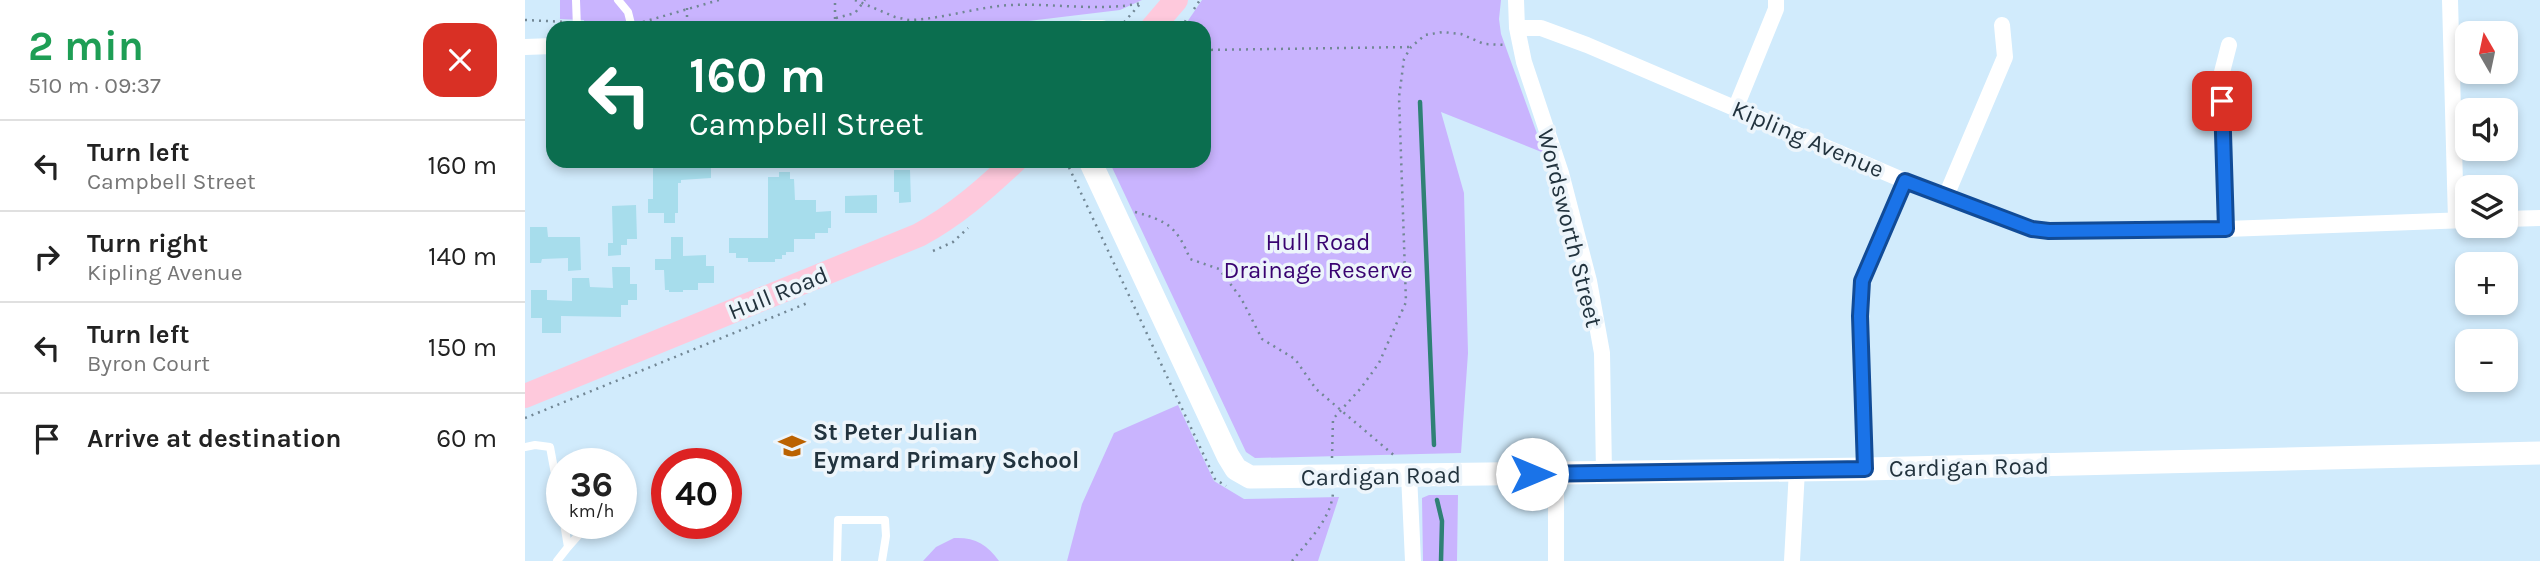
<!DOCTYPE html>
<meta charset="utf-8">
<style>
:root{--surface:#fff;--page:#f2f2f2;--text:#222;--muted:#767676;--line:#e0e0e0}
body{margin:0;font-family:Karla,sans-serif;background:var(--page);color:var(--text);height:100vh;display:flex;flex-direction:column;font-size:26px;white-space:nowrap}
*{box-sizing:border-box;margin:0}
p{font-size:23px;color:var(--muted)}
.icon{flex:none;width:38px;height:38px;fill:none;stroke:currentColor;stroke-width:2;stroke-linecap:round;stroke-linejoin:round}
.map{position:relative;flex:1;overflow:hidden}
.details{display:flex;flex-direction:column;background:var(--surface);width:525px}
.details>*{flex:none}
.hud{position:absolute;left:21px;top:21px;width:665px;height:147px;border-radius:21px;box-shadow:0 4px 10px #0003;background:#0b6e4f;color:#fff;overflow:hidden}
.needle{width:46px;rotate:351deg}
.buttons{position:absolute;left:1930px;top:21px;display:grid;gap:14px}
.buttons a{display:grid;place-items:center;width:63px;height:63px;border-radius:14px;background:var(--surface);box-shadow:0 4px 10px #0003;font-size:35px}
.speed{position:absolute;left:21px;top:448px;display:flex;gap:14px;font-size:35px;font-weight:700;text-align:center}
.speed>*{display:grid;place-content:center;width:91px;height:91px;border-radius:50%;background:var(--surface);box-shadow:0 4px 10px #0003;line-height:1}
.speed small{font-size:18px;font-weight:400}
.speed .limit{border:10px solid #d22;background:#fff;color:#111}
.pin{position:absolute;display:grid;place-items:center;width:60px;height:60px;color:#fff;margin:-30px;border-radius:14px;box-shadow:0 4px 10px #0006}
.me{position:absolute;width:77px;margin:-38px;rotate:90deg;stroke-linejoin:round;filter:drop-shadow(0 0 5px #0008)}
.turn{display:flex;align-items:center;gap:24px;height:147px;padding:0 28px;font-size:32px}
.turn .icon{width:91px;height:91px;stroke-width:2.5}
.turn b{display:block;font-size:49px;line-height:60px}
.round{display:grid;place-items:center;flex:none;width:74px;height:74px;border-radius:21px;background:var(--page)}
.head{display:flex;align-items:center;justify-content:space-between;height:119px;padding:0 28px}
h1{font-size:42px;font-weight:700;line-height:52px;color:#1e9e55}
ul{padding:0;list-style:none}
li{display:flex;align-items:center;gap:21px;height:91px;padding:0 28px;border-top:2px solid var(--line)}
li div{flex:1}
li b{display:block;font-size:26px}
li em{font-style:normal}
main{display:flex;flex:1;min-height:0}
.map>svg:first-child{display:block}
</style>
<main>
<section class="details">
<div class="head"><div><h1>2 min</h1><p>510 m · 09:37</p></div><a class="round" style="background:#d93025;color:#fff"><svg class="icon" aria-label="close" viewBox="0 0 24 24"><path d="M6 6l12 12M18 6L6 18"/></svg></a></div>
<ul>
<li><svg class="icon" aria-label="left" viewBox="0 0 24 24"><path d="M17 20v-9H6M10 6l-5 5 5 5"/></svg><div><b>Turn left</b><p>Campbell Street</p></div><em>160 m</em></li>
<li><svg class="icon" aria-label="right" viewBox="0 0 24 24"><path d="M7 20v-9h11M14 6l5 5-5 5"/></svg><div><b>Turn right</b><p>Kipling Avenue</p></div><em>140 m</em></li>
<li><svg class="icon" aria-label="left" viewBox="0 0 24 24"><path d="M17 20v-9H6M10 6l-5 5 5 5"/></svg><div><b>Turn left</b><p>Byron Court</p></div><em>150 m</em></li>
<li><svg class="icon" aria-label="arrive" viewBox="0 0 24 24"><path d="M6 21V4h12l-3 4 3 4H6"/></svg><div><b>Arrive at destination</b></div><em>60 m</em></li>
</ul>
</section>
<div class="map">
<svg width="2015" height="561" viewBox="0 0 2015 561">
<rect width="100%" height="100%" fill="#d1ebfc"/>
<path fill="#c9b4fe" d="M35,0H617L595,10L446,28H59V20L35,19Z
M677,0H976L974,19L976,34L1019,153L916,112L939,193L943,353L936,453L730,458L721,452L584,161H679V28H658Z
M653,405L689,481L719,499L814,497L793,561H542L557,504L589,433Z
M904,495H933L932,561H898L897,498Z
M429,538C449,537 462,544 474,561H398L411,547Z"/>
<g fill="none" stroke-linecap="round" stroke-linejoin="round">
<path stroke="#2f8175" stroke-width="4.5" d="M895,102L909,445
M912,500L917,521L916,561"/>
</g>
<path fill="#a7ddec" d="M142,161H186V178L156,180V183H153V213H150V223H139V213H123V199H128V168H142Z
M369,170H385L386,202L374,203V192H369Z
M254,172H265V179H269L270,200H291V212L306,211V228H303V233H290V239H269V252H261V255H257V259H250V262H223V258H211V253H204V238H243V177H254Z
M352,195V213H320V196Z
M111,205L112,239H102V245H96V255L83,256V243H88L87,206Z
M5,227H22L23,237H55L56,270L43,271V258L17,259L16,263H5Z
M146,237H158V256L181,255V266H189V283H173V290H158V292H144V290H140L139,270H130V259H146Z
M87,267H105V284H112V300H103V305H96V317L36,316V333H17V318H6V290H22V300L47,301V278H64L65,287L88,288Z"/>
<g fill="none" stroke-linecap="round" stroke-linejoin="round">
<path stroke="#728795" stroke-width="2.5" stroke-dasharray="2 5" stroke-linecap="butt" d="M330,0L370,17L384,20C418,19 451,7 486,5C527,3 577,12 616,3L594,28
M162,8V28
M669,9L675,0
M311,18L330,13L340,0
M310,19V1
M0,20L42,22
M118,22L194,0
M63,25H94
M656,28L663,17
M679,50L886,47
M541,161L690,479L701,486
M509,167L515,161
M610,212C643,221 652,227 665,259L694,269L716,298L737,339L770,359L791,389L871,457
M408,251L428,242L443,228
M0,418L285,302
M807,458L808,419L836,388L854,363L881,302L874,97L879,59L886,47L900,35L918,32L936,34L959,44L981,45
M767,561C783,541 806,519 808,493"/>
<path stroke="#fff" stroke-width="8" d="M51,0L52,28
M93,0L103,12L107,28
M0,447L10,445L25,447L37,512
M43,547L64,523
M32,561L43,547L39,523
M312,561L313,520H360L361,536L357,561"/>
<path stroke="#fff" stroke-width="16" d="M991,0L992,28L999,62L1036,173L1064,281L1077,353L1079,473
M1925,0L1931,220
M558,28H577
M992,28H1016L1062,45L1380,181L1507,229L1524,231L1701,229L1942,220
M0,47L28,46
M1211,107L1251,9V0
M1421,196L1480,57L1477,25
M1981,219L2015,218
M1701,229L1696,76L1704,45
M1340,469L1335,316L1337,281L1380,181
M884,474L888,561
M1031,474V561
M1267,561L1272,470"/>
<path stroke="#fff" stroke-width="23" d="M565,161L703,456L711,469L725,477L1340,469L2015,453"/>
<path stroke="#fec9dc" stroke-width="24" d="M627,28L651,0
M0,396L394,235C431,215 459,190 490,161"/>
</g>
<g fill="none" stroke-linecap="round" stroke-linejoin="round">
<defs>
<path id="route" d="M1007,474L1340,469L1335,316L1337,281L1380,181L1507,229L1524,231L1701,229L1697,101"/>
</defs>
<use href="#route" stroke="#114b97" stroke-width="18"/>
<use href="#route" stroke="#1a73e8" stroke-width="12"/>
</g>
<defs>
<symbol id="school-bare" viewBox="-9 -9 18 18"><path d="M0-5L7-2L0 1L-7-2ZM-4 1L0 2.5L4 1V4Q0 6-4 4Z" fill="#bb6200" stroke="#edf5fb" stroke-width="2.5" paint-order="stroke"/></symbol>
</defs>
<g fill-rule="evenodd">
<use href="#school-bare" x="248" y="427" width="38" height="38"/>
</g>
<g text-anchor="middle" stroke-width="7" stroke-linejoin="round" paint-order="stroke">
<g font-size="24" fill="#22333e" stroke="#edf5fb">
<text transform="translate(1283 139) rotate(23)" y="8">Kipling Avenue</text>
<text transform="translate(1045 228) rotate(76)" y="8">Wordsworth Street</text>
<text transform="translate(253 293) rotate(-22)" y="8">Hull Road</text>
<text transform="translate(1444 467) rotate(-1)" y="8">Cardigan Road</text>
<text transform="translate(856 476) rotate(-1)" y="8">Cardigan Road</text>
</g>
<g font-size="24" fill="#390371" stroke="#edf5fb">
<text x="793" y="250">Hull Road<tspan x="793" dy="28">Drainage Reserve</tspan></text>
</g>
<g font-size="24" font-weight="bold" fill="#22333e" stroke="#edf5fb" text-anchor="start">
<text x="288" y="440">St Peter Julian<tspan x="288" dy="28">Eymard Primary School</tspan></text>
</g>
</g>
</svg>
<div class="buttons">
<a><svg class="needle" viewBox="-14 -14 28 28"><path d="M0-13l5 13h-10z" fill="#e53935"/><path d="M0 13l5-13h-10z" fill="#767676"/></svg></a>
<a><svg class="icon" aria-label="sound" viewBox="0 0 24 24"><path d="M4 9h4l5-4v14l-5-4H4zM17 9q2 3 0 6"/></svg></a>
<a><svg class="icon" aria-label="layers" viewBox="0 0 24 24"><path d="M12 4l9 5-9 5-9-5zM3 14l9 5 9-5"/></svg></a>
<a>+</a>
<a>−</a>
</div>
<div class="speed"><div>36<small>km/h</small></div><div class="limit">40</div></div>
<div class="pin" style="left:1697px;top:101px;background:#d93025"><svg class="icon" aria-label="arrive" viewBox="0 0 24 24"><path d="M6 21V4h12l-3 4 3 4H6"/></svg></div>
<svg class="me" style="left:1007px;top:474px" viewBox="-20 -20 40 40"><circle r="19" fill="#fff"/><path d="M0-13L10 11 0 6-10 11z" fill="#1a73e8"/></svg>
<div class="hud">
<div class="turn"><svg class="icon" aria-label="left" viewBox="0 0 24 24"><path d="M17 20v-9H6M10 6l-5 5 5 5"/></svg><div><b>160 m</b>Campbell Street</div></div>
</div>
</div>
</main>
